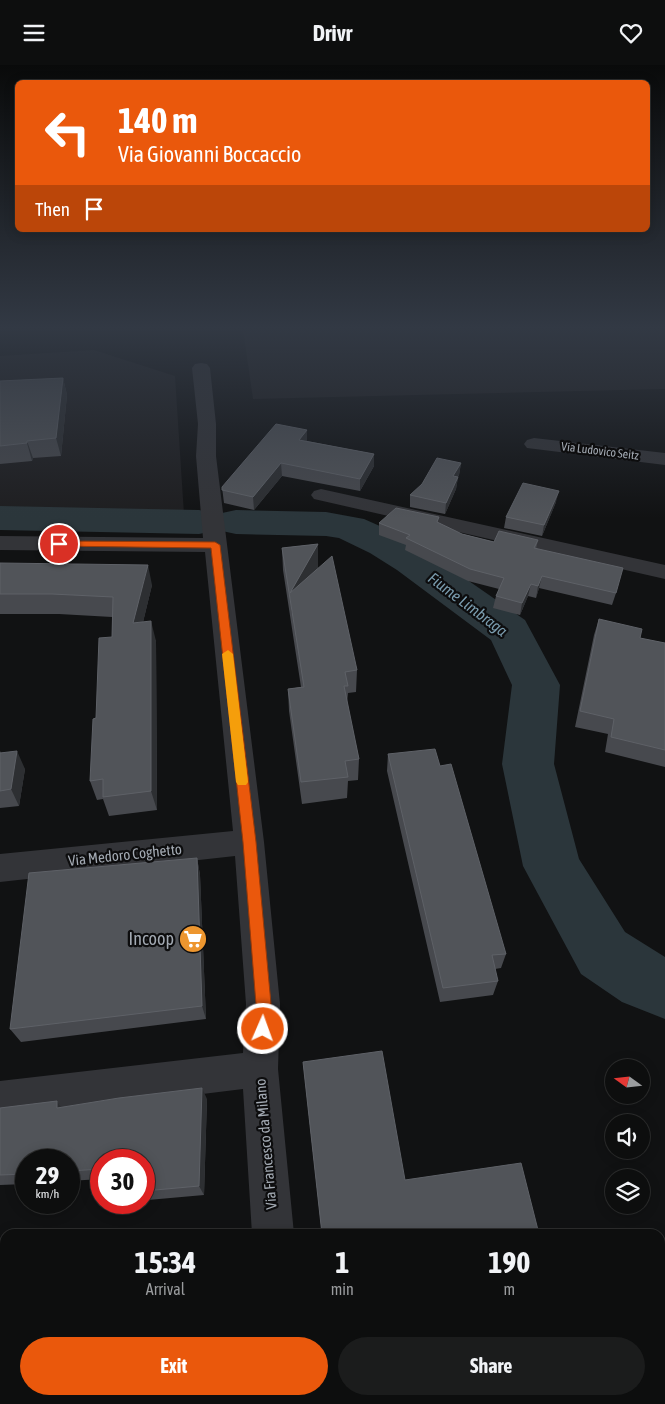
<!DOCTYPE html>
<style>
:root{--surface:#0d0e0e;--page:#1b1c1c;--text:#f1f3f6;--muted:#9a9c9e;--line:#2d2e2e;--accent:#ea580c}
body{margin:0;font-family:"Asap Condensed",sans-serif;background:var(--page);color:var(--text);height:100vh;display:flex;flex-direction:column;font-size:19px;white-space:nowrap}
*{box-sizing:border-box;margin:0}
p{font-size:16px;color:var(--muted)}
.icon{flex:none;width:28px;height:28px;fill:none;stroke:currentColor;stroke-width:2;stroke-linecap:round;stroke-linejoin:round}
.map{position:relative;flex:1;overflow:hidden}
.side{position:absolute;left:0px;top:1164px;width:665px;height:176px;display:flex;flex-direction:column;background:var(--surface);border-radius:15px 15px 0 0;box-shadow:0 2px 12px #0003,0 0 0 1px var(--line)}
.side>*{flex:none}
.hud{position:absolute;left:15px;top:15px;width:635px;height:152px;border-radius:8px;box-shadow:0 2px 12px #0003,0 0 0 1px var(--line);background:#ea580c;color:#fff;overflow:hidden}
.needle{width:32px;rotate:285deg}
.controls{position:absolute;left:605px;top:994px;display:grid;gap:10px}
.controls a{display:grid;place-items:center;width:45px;height:45px;border-radius:50%;background:var(--surface);box-shadow:0 2px 12px #0003,0 0 0 1px var(--line);font-size:25px}
.speed{position:absolute;left:15px;top:1084px;display:flex;gap:10px;font-size:25px;font-weight:700;text-align:center}
.speed>*{display:grid;place-content:center;width:65px;height:65px;border-radius:50%;background:var(--surface);box-shadow:0 2px 12px #0003,0 0 0 1px var(--line);line-height:1}
.speed small{font-size:12px;font-weight:400}
.speed .limit{border:8px solid #d22;background:#fff;color:#111}
.pin{position:absolute;display:grid;place-items:center;width:42px;height:42px;color:#fff;margin:-21px;border:2px solid #fff;border-radius:50%;box-shadow:0 1px 5px #0007}
.me{position:absolute;width:55px;margin:-28px;rotate:2deg;stroke-linejoin:round;filter:drop-shadow(0 0 4px #0008)}
.turn{display:flex;align-items:center;gap:18px;height:105px;padding:0 20px;font-size:22px}
.turn .icon{width:65px;height:65px;stroke-width:2.5}
.turn b{display:block;font-size:35px;line-height:42px}
.then{display:flex;align-items:center;height:48px;padding:0 20px;background:#0003;gap:10px;font-size:19px}
.eta{display:flex;justify-content:space-evenly;align-items:center;height:85px;text-align:center}
.eta b{font-size:30px;font-weight:700;line-height:35px}
.cta{display:flex;gap:10px;margin-top:auto;padding:10px 20px}
.cta a{flex:1;height:58px;border-radius:30px;background:var(--accent);color:#fff;font-size:20px;font-weight:700;line-height:58px;text-align:center}
.cta a+a{background:var(--page);color:var(--text)}
header{display:flex;justify-content:space-between;align-items:center;height:65px;padding:0 20px;background:var(--surface);font-size:22px;font-weight:700}
.map>svg:first-child{display:block}
</style>
<header><svg class="icon" aria-label="menu" viewBox="0 0 24 24"><path d="M4 6h16M4 12h16M4 18h16"/></svg>Drivr<svg class="icon" aria-label="heart" viewBox="0 0 24 24"><path d="M12 20l-8-8c-3-5 5-10 8-4 3-6 11-1 8 4z"/></svg></header>
<div class="map">
<svg width="665" height="1339" viewBox="0 0 665 1339">
<rect width="100%" height="100%" fill="#111213"/>
<path fill="#1e1e20" d="M243,265H665V324L253,334Z
M94,285L175,311L184,449L0,446V291Z"/>
<g fill="none" stroke-linecap="round" stroke-linejoin="round">
<path fill="#2b363b" fill-rule="evenodd" d="M0,441L199,445L213,448L218,455L222,448L236,445L326,447L364,454L400,470L427,487L525,555L560,620L554,699L579,794L625,867L665,892V954L622,937L581,909L523,801L502,699L512,620L491,575L397,505L370,488L339,473L326,471L236,469L222,466L218,459L213,466L199,469L0,465Z"/>
<path fill="#333438" fill-rule="evenodd" d="M201,298L207,299L210,303L216,359V391L264,777L280,939L278,1004L294,1169H252L243,1024L0,1054V1016L243,988L246,939L235,791L0,817V789L233,766L205,487L0,485V471L203,473L196,391L198,359L192,303L195,299Z
M534,373L665,388V400L527,383L524,379L527,375Z
M321,424L665,500V514L314,434L311,430L314,426Z
M5,1234V1281L0,1283V1236Z
M264,1335H310L311,1339H265Z"/>
</g>
<path fill="#47494e" d="M63,313L67,330L61,391L33,393L32,396L0,399V316Z
M307,365V376L374,389V401L360,426L282,411L254,445L224,438L222,422Z
M461,398L459,410L458,412L456,424L445,449L410,442V430Z
M556,437L542,471L504,463L506,452Z
M379,458H439L462,469L494,477L538,475L536,484L616,528L612,540L539,523L536,533L528,531L520,550L493,543L496,531L499,524L468,516L405,485L406,480L379,470Z
M318,479V502L317,504L357,605L356,627L348,628L347,638L359,694L358,715L348,716L347,733L302,739L289,646L288,624L301,622L283,505L282,483Z
M0,498L152,520L143,557L156,576L157,745L109,751L103,734L97,735L90,716L96,653L112,572V552L59,549H0Z
M599,554L640,573L665,578V702L605,687L608,669L575,662L594,570Z
M0,686L1,688L25,704L19,741L0,743Z
M388,689L440,701L506,889L501,903L495,904L498,916L493,930L440,937L387,706Z
M197,793L200,810L206,954L21,977L10,964Z
M303,997L405,1115L539,1169H322Z
M207,1034L204,1130L148,1135L144,1130V1095H101V1114L69,1116V1095H26V1119L0,1120V1043L57,1036L62,1043Z
M615,1335H660L665,1339H620Z"/>
<path fill="#2d2f32" d="M63,313L67,330L61,391L56,373Z
M307,365V377L299,375Z
M27,376L33,393L32,396L27,378Z
M374,389V401L360,426V414Z
M281,398L282,411L254,445L253,432Z
M461,398L459,410L451,423L453,411Z
M458,412L456,424L445,449L446,438Z
M559,426L556,437L542,471L544,460Z
M318,479V502L292,549L290,528Z
M148,500L152,520L138,578L133,558Z
M542,511L539,523L536,533L538,521Z
M531,519L528,531L520,550L522,538Z
M151,556L156,576L157,745L151,726Z
M17,686L25,704L19,741L11,724Z
M197,793L200,810L206,954L202,941Z
M202,1023L207,1034L204,1130L199,1121Z
M57,1036L66,1048L57,1043Z"/>
<path fill="#515459" stroke="#5e6167" d="M63,313L56,373L27,376V378L0,381V316Z
M276,359L307,365L299,375L374,389L360,414L281,398L253,432L222,425V422Z
M437,393L461,398L453,411L458,412L446,438L410,430L422,419Z
M523,418L559,426L544,460L506,452Z
M396,443L439,452L437,457L462,469L494,477L499,466L538,475L534,483L623,503L616,528L542,511L538,521L531,519L522,538L496,531L504,513L470,504L406,473L410,470L379,458Z
M318,479L290,528L332,491L357,605L345,607L348,621H344L359,694L345,696L348,712L301,717L288,624L304,622L282,483Z
M0,498L148,500L133,558L151,556V726L103,732V714L90,716L93,654L96,653L99,573L112,572L113,532L52,529H0Z
M599,554L642,564L640,573L665,578V685L611,672L614,654L580,646Z
M435,684L440,701L451,699L506,889L492,890L498,916L443,923L388,689Z
M17,686L11,724L0,726V688Z
M197,793L202,941L10,964L29,808Z
M382,986L405,1115L521,1098L539,1169H322L303,997Z
M202,1023L199,1121L144,1126V1095H101V1104L69,1106V1095H26V1109L0,1110V1043L57,1036V1043L119,1033Z
M660,1218L665,1222V1339H633L629,1335H660Z
M341,1335H443L444,1339H342Z"/>
<linearGradient id="sky" x2="0" y2="1"><stop stop-color="#090a0a"/><stop offset="0.58" stop-color="#323944"/><stop offset="1" stop-color="#323944" stop-opacity="0"/></linearGradient>
<rect width="665" height="453" fill="url(#sky)"/>
<path fill="#ea580c" stroke="#983908" d="M59,476L215,477L220,480L256,777L271,939L270,964L268,969L263,971L258,969L255,964L256,939L243,777L211,483L55,481L54,479Z"/>
<path fill="#f59e0b" d="M228,585L233,589L248,717L246,720H238L236,717L222,589Z"/>
<defs>
<symbol id="supermarket-disc" viewBox="-11 -11 22 22"><circle r="9.5" fill="#ed962f" stroke="#0d0d0e"/><path d="M-6-5.5h2.5l.6 2H6L4.5 2H-2.5L-4.4-4H-6ZM-1.5 3.2a1.3 1.3 0 1 0 .1 0ZM3 3.2a1.3 1.3 0 1 0 .1 0Z" fill="#fff"/></symbol>
</defs>
<g fill-rule="evenodd">
<use href="#supermarket-disc" x="177" y="858" width="32" height="32"/>
</g>
<g text-anchor="middle" stroke-width="4.5" stroke-linejoin="round" paint-order="stroke">
<g font-size="12" fill="#a3aab3" stroke="#0d0d0e">
<text transform="translate(600 386) rotate(7)" y="4">Via Ludovico Seitz</text>
</g>
<g font-size="15" fill="#a3aab3" stroke="#0d0d0e">
<text transform="translate(125 790) rotate(-6)" y="5">Via Medoro Coghetto</text>
<text transform="translate(266 1079) rotate(-95)" y="5">Via Francesco da Milano</text>
</g>
<g font-size="16" font-style="italic" fill="#7a9cae" stroke="#0d0d0e">
<text transform="translate(468 539) rotate(37)" y="6">Fiume Limbraga</text>
</g>
<g font-size="18" fill="#a3aab3" stroke="#0d0d0e" text-anchor="end">
<text x="174" y="880">Incoop</text>
</g>
</g>
</svg>
<div class="controls">
<a><svg class="needle" viewBox="-14 -14 28 28"><path d="M0-13l5 13h-10z" fill="#e53935"/><path d="M0 13l5-13h-10z" fill="#9a9c9e"/></svg></a>
<a><svg class="icon" aria-label="sound" viewBox="0 0 24 24"><path d="M4 9h4l5-4v14l-5-4H4zM17 9q2 3 0 6"/></svg></a>
<a><svg class="icon" aria-label="layers" viewBox="0 0 24 24"><path d="M12 4l9 5-9 5-9-5zM3 14l9 5 9-5"/></svg></a>
</div>
<div class="speed"><div>29<small>km/h</small></div><div class="limit">30</div></div>
<div class="pin" style="left:59px;top:479px;background:#d93025"><svg class="icon" aria-label="arrive" viewBox="0 0 24 24"><path d="M6 21V4h12l-3 4 3 4H6"/></svg></div>
<svg class="me" style="left:263px;top:964px" viewBox="-20 -20 40 40"><circle r="17" fill="#ea580c" stroke="#fff" stroke-width="3"/><path d="M0-11L8 9 0 5-8 9z" fill="#fff"/></svg>
<div class="hud">
<div class="turn"><svg class="icon" aria-label="left" viewBox="0 0 24 24"><path d="M17 20v-9H6M10 6l-5 5 5 5"/></svg><div><b>140 m</b>Via Giovanni Boccaccio</div></div>
<div class="then">Then<svg class="icon" aria-label="arrive" viewBox="0 0 24 24"><path d="M6 21V4h12l-3 4 3 4H6"/></svg></div>
</div>
<section class="side">
<div class="eta">
<div><b>15:34</b><p>Arrival</p></div>
<div><b>1</b><p>min</p></div>
<div><b>190</b><p>m</p></div>
</div>
<div class="cta"><a>Exit</a><a>Share</a></div>
</section>
</div>
